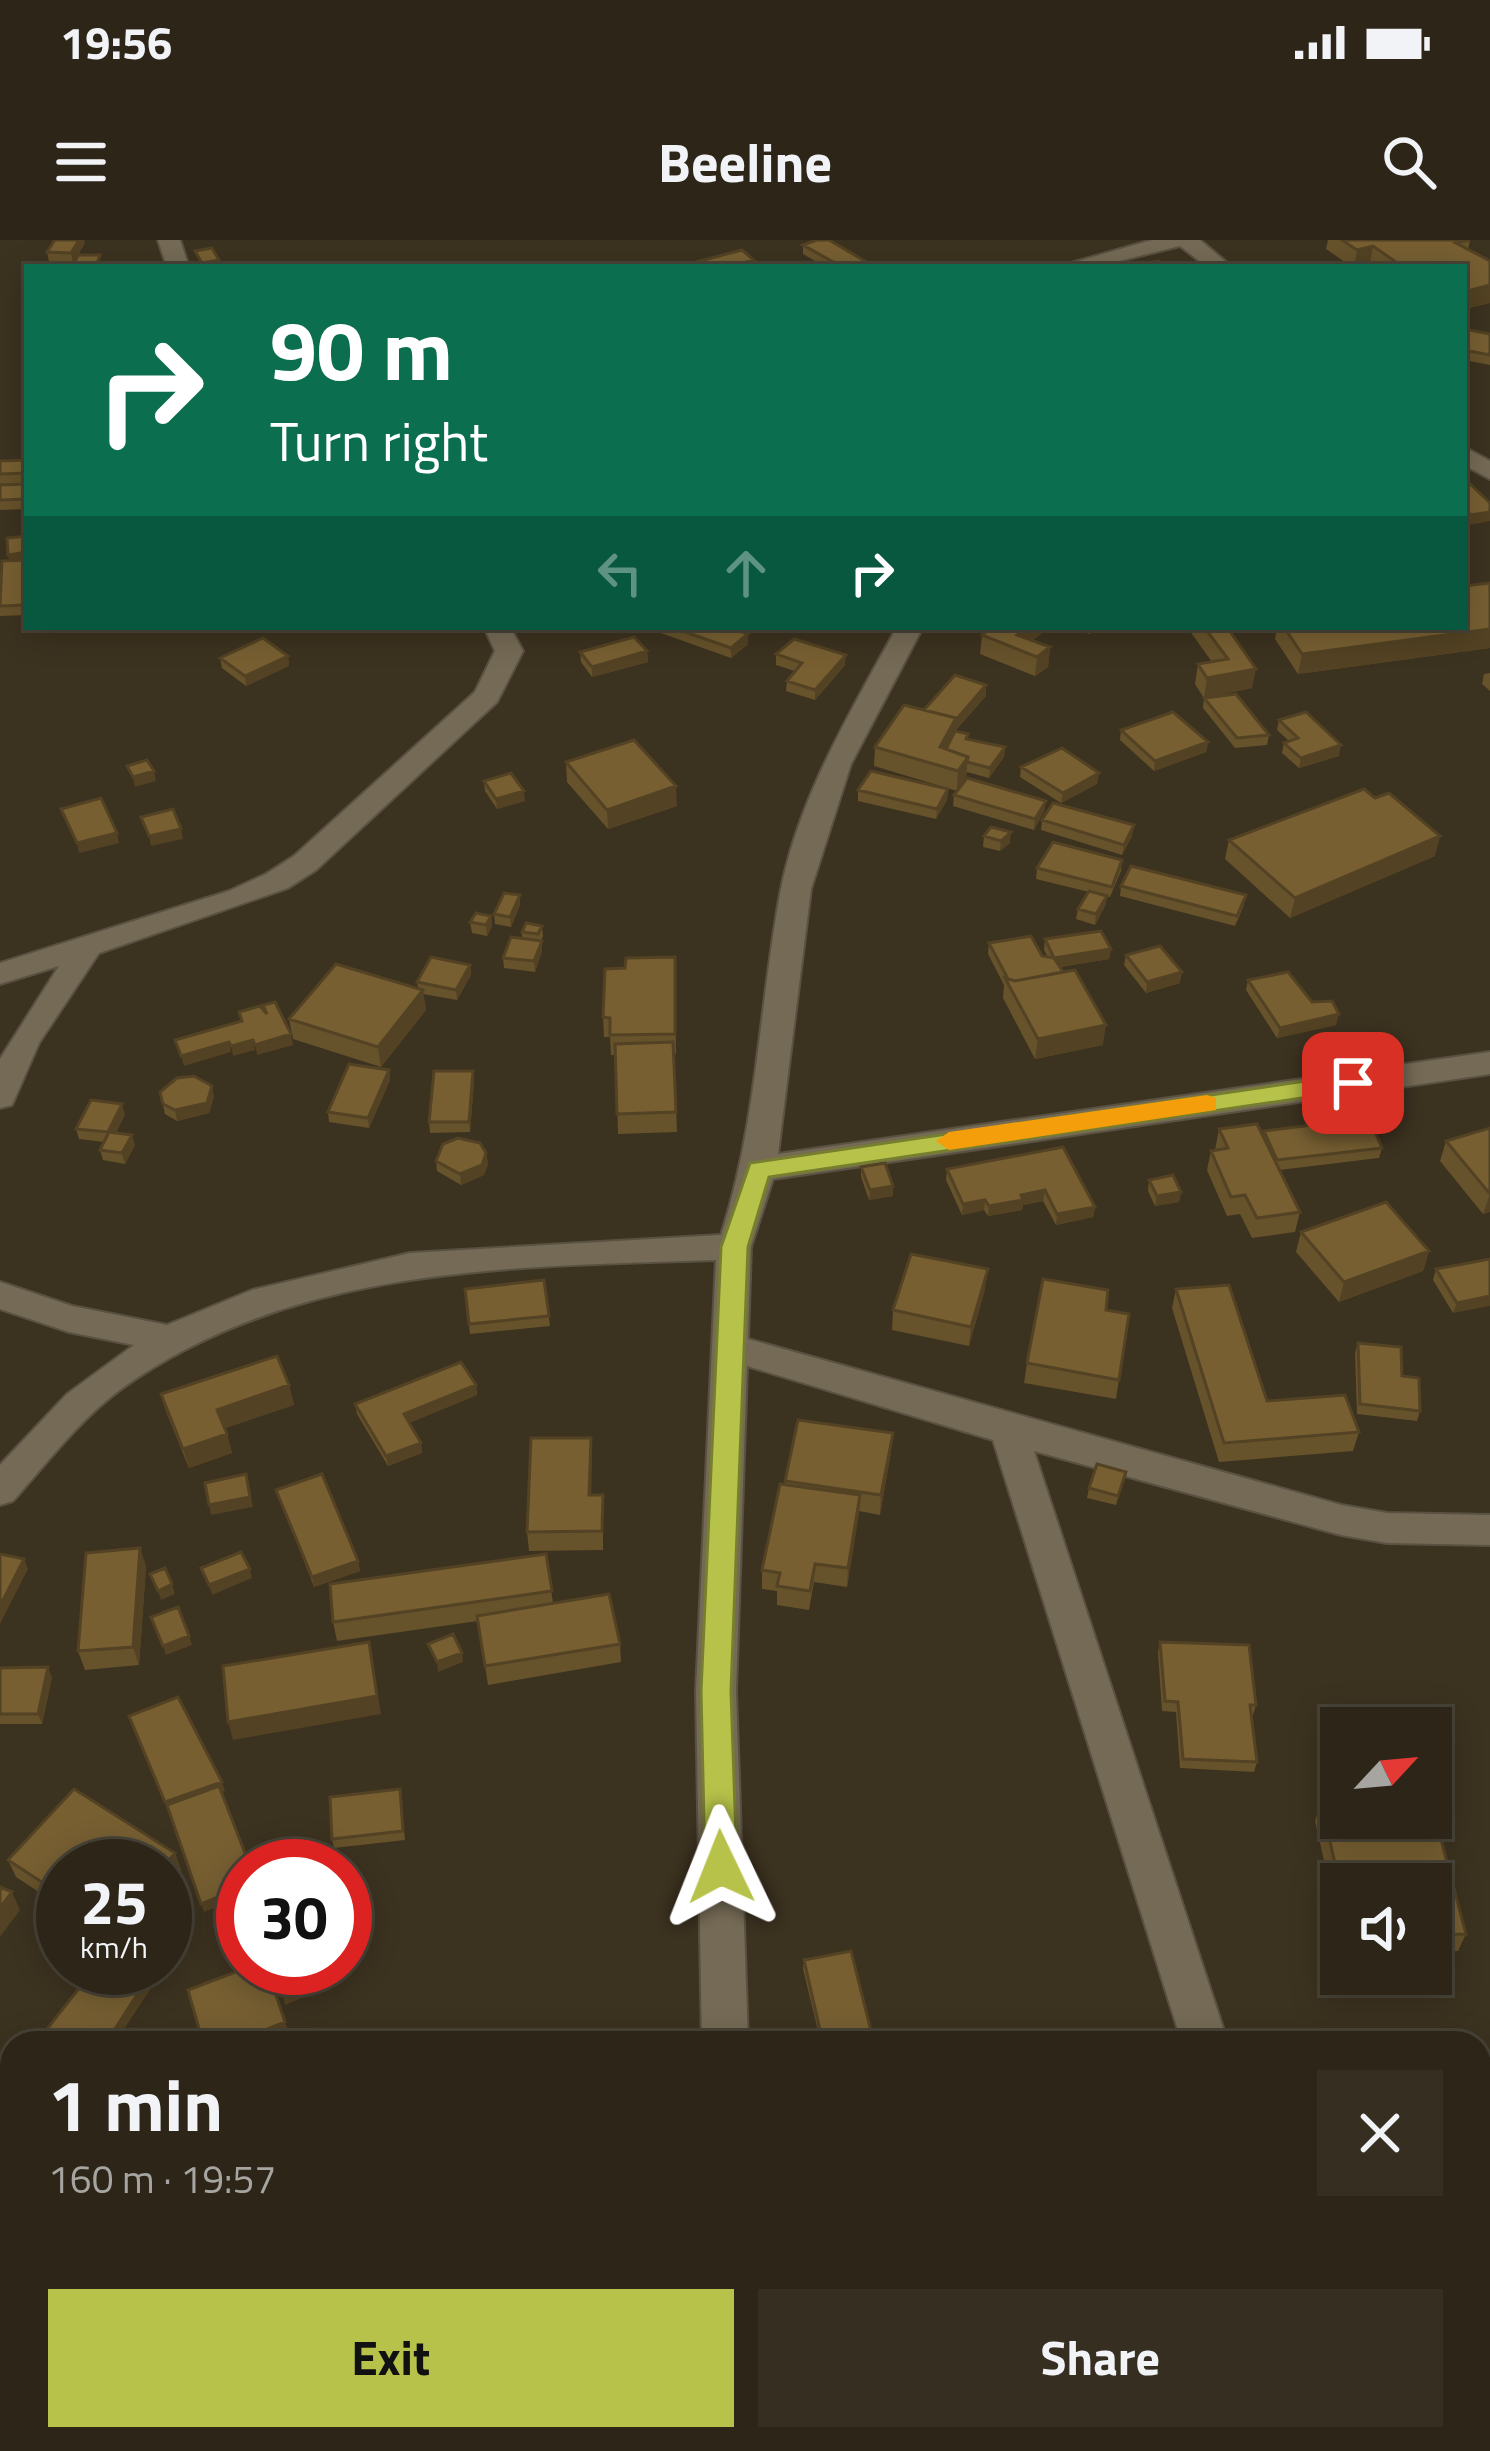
<!DOCTYPE html>
<meta charset="utf-8">
<style>
:root{--surface:#2d2618;--page:#352e21;--text:#f1f3f6;--muted:#a7a5a2;--line:#484337;--accent:#b6c249}
body{margin:0;font-family:"Titillium Web",sans-serif;background:var(--page);color:var(--text);height:100vh;display:flex;flex-direction:column;font-size:45px;white-space:nowrap}
*{box-sizing:border-box;margin:0}
p{font-size:39px;color:var(--muted)}
.icon{flex:none;width:66px;height:66px;fill:none;stroke:currentColor;stroke-width:2;stroke-linecap:round;stroke-linejoin:round}
.map{position:relative;flex:1;overflow:hidden}
.side{position:absolute;left:0px;top:1791px;width:1491px;height:420px;display:flex;flex-direction:column;background:var(--surface);border-radius:36px 36px 0 0;box-shadow:0 6px 30px #0003,0 0 0 3px var(--line)}
.side>*{flex:none}
.hud{position:absolute;left:24px;top:24px;width:1443px;height:366px;border-radius:0px;box-shadow:0 6px 30px #0003,0 0 0 3px var(--line);background:#0b6e4f;color:#fff;overflow:hidden}
.needle{width:78px;rotate:64deg}
.buttons{position:absolute;left:1320px;top:1467px;display:grid;gap:24px}
.buttons a{display:grid;place-items:center;width:132px;height:132px;border-radius:0px;background:var(--surface);box-shadow:0 6px 30px #0003,0 0 0 3px var(--line);font-size:60px}
.speed{position:absolute;left:36px;top:1599px;display:flex;gap:24px;font-size:60px;font-weight:700;text-align:center}
.speed>*{display:grid;place-content:center;width:156px;height:156px;border-radius:50%;background:var(--surface);box-shadow:0 6px 30px #0003,0 0 0 3px var(--line);line-height:1}
.speed small{font-size:30px;font-weight:400}
.speed .limit{border:18px solid #d22;background:#fff;color:#111}
.pin{position:absolute;display:grid;place-items:center;width:102px;height:102px;color:#fff;margin:-51px;border-radius:24px;box-shadow:0 6px 18px #0006}
.me{position:absolute;width:132px;margin:-66px;rotate:358deg;stroke-linejoin:round;filter:drop-shadow(0 0 9px #0008)}
.turn{display:flex;align-items:center;gap:42px;height:252px;padding:0 48px;font-size:54px}
.turn .icon{width:156px;height:156px;stroke-width:2.5}
.turn b{display:block;font-size:84px;line-height:102px}
.lanes{display:flex;align-items:center;height:114px;padding:0 48px;background:#0003;justify-content:center;gap:60px;direction:ltr}
.lanes .off{opacity:.35}
.round{display:grid;place-items:center;flex:none;width:126px;height:126px;border-radius:0px;background:var(--page)}
.overview{display:flex;align-items:center;justify-content:space-between;height:204px;padding:0 48px}
h1{font-size:72px;font-weight:700;line-height:90px}
.button{display:flex;gap:24px;margin-top:auto;padding:24px 48px}
.button a{flex:1;height:138px;border-radius:0px;background:var(--accent);color:#111;font-size:48px;font-weight:700;line-height:138px;text-align:center}
.button a+a{background:var(--page);color:var(--text)}
.status{display:flex;justify-content:space-between;align-items:center;height:84px;padding:0 60px;background:var(--surface);direction:ltr}
.status svg{height:33px;fill:currentColor}
header{display:flex;justify-content:space-between;align-items:center;height:156px;padding:0 48px;background:var(--surface);font-size:54px;font-weight:700}
.map>svg:first-child{display:block}
</style>
<div class="status"><b>19:56</b><svg viewBox="0 0 49 12"><path d="M0 12V9h3v3zM5 12V6h3v6zM10 12V3h3v9zM15 12V0h3v12zM26 1h20v11H26zM47 4h2v5h-2z"/></svg></div>
<header><svg class="icon" aria-label="menu" viewBox="0 0 24 24"><path d="M4 6h16M4 12h16M4 18h16"/></svg>Beeline<svg class="icon" aria-label="search" viewBox="0 0 24 24"><circle cx="10" cy="10" r="6"/><path d="M15 15l6 6"/></svg></header>
<div class="map">
<svg width="1490" height="2211" viewBox="0 0 1490 2211">
<rect width="100%" height="100%" fill="#3c3220"/>
<g fill="none" stroke-linecap="round" stroke-linejoin="round">
<defs>
<path id="minor" d="M158,0H180L189,27H167Z
M1152,0H1200L1232,27H1207L1180,6L1095,27H1057Z
M1464,207L1490,221V239L1464,225Z
M484,387H510L523,411L497,462L316,630L288,648L99,713L39,803L12,865L0,868V819L59,726L0,744V723L229,651L266,634L294,616L475,452L495,411Z
M897,387H923L851,524L811,649L778,914L1490,812V834L773,939L751,1007L748,1099L1341,1265L1387,1273L1490,1275V1305L1387,1303L1341,1295L1034,1211L1228,1803H1182L993,1200L747,1126L736,1451L748,1803H702L696,1451L716,1020C511,1027 294,1025 121,1149C79,1180 47,1223 13,1261L0,1265V1225L67,1154L134,1105L69,1092L0,1069V1042L72,1066L167,1085L252,1050L410,1013L721,995C757,884 759,768 780,654C798,558 851,471 897,387Z
M1096,2199H1167L1172,2211H1101Z
M1274,2199H1324L1326,2211H1276Z"/>
</defs>
<use href="#minor" stroke="#595141" stroke-width="4"/>
<use href="#minor" fill="#756a55" fill-rule="evenodd"/>
</g>
<path fill="#66522b" d="M1328,0H1470L1468,10L1490,63L1464,69V27H1373L1370,24L1352,27L1326,9Z
M85,3L73,23L49,21L47,12Z
M803,5L870,24V27H825L803,14Z
M1464,89L1490,94V125L1464,120Z
M27,220V243L0,244V221Z
M1464,238L1490,263L1469,285L1464,280Z
M27,244V269L0,270V245Z
M27,296V375L0,376V333L10,321L8,315Z
M1490,343V408L1298,434L1275,399L1277,387H1464Z
M658,387H727L748,404L731,418L658,392Z
M993,387H1049L1032,401L1050,407L1048,427L1035,436L980,414L982,395Z
M1071,387H1099L1089,394Z
M1187,387H1227L1252,448L1204,458L1195,444L1198,424L1212,422Z
M647,411L648,422L592,437L581,422L580,412Z
M776,414L845,425L815,460L786,451L787,441L795,431L776,425Z
M288,416L289,426L246,446L222,428L220,418Z
M1490,433V451L1482,444L1484,434Z
M986,445V456L955,491L968,494V500L1005,507L1004,517L989,538L967,532L966,536L957,551L874,526L875,507L924,470Z
M1204,458L1269,495L1267,505L1235,508L1203,468Z
M1279,480L1339,516L1299,528L1282,513L1284,503L1289,501L1277,490Z
M1121,490L1208,502L1206,512L1154,531L1120,500Z
M566,522L677,566L608,589L567,542Z
M1021,527L1099,533L1097,544L1061,563L1020,537Z
M484,541L525,561L497,569L485,551Z
M948,549L947,560L936,579L858,561V550Z
M954,555L1046,561L1044,571L1034,590L953,566Z
M1375,558L1435,616L1290,678L1225,619L1229,600Z
M1042,580L1132,596L1122,615L1041,590Z
M984,596L1010,603L1000,611L983,607Z
M1122,620L1121,631L1110,657L1107,656L1105,666L1095,685L1076,679L1078,669L1089,652L1036,639L1037,628Z
M1121,646L1244,665L1235,686L1120,656Z
M520,665L511,687L495,684L494,674Z
M491,676L492,686L487,696L472,693L470,682Z
M542,686L543,696L541,701L542,711L535,732L504,728L503,718L522,699V692Z
M1045,699L1111,709L1109,719L1060,727L1103,805L1035,819L1003,758L1004,745L988,714L989,703L1048,717L1044,710Z
M1126,715L1180,743L1146,753L1124,725Z
M675,717L676,814H674L677,892L618,894L616,815H611L610,797H604L603,777L625,728Z
M470,725L471,735L457,760L423,754L426,770L381,827L293,799L289,779L418,748L417,742Z
M1248,740L1312,762L1336,785L1277,798L1246,750Z
M389,830L390,840L369,888L329,882L328,872Z
M473,831L474,842L470,892L430,893L429,882Z
M160,852L214,856L209,873L177,881L165,874Z
M125,874L116,893L135,905L125,924L103,920L100,910L104,902L79,899L76,889Z
M1490,888V972L1483,974L1440,921L1446,901Z
M1219,889L1263,896L1264,891L1382,908L1379,918L1279,930L1300,972L1295,992L1252,998L1240,974L1227,976L1207,930L1211,911L1215,910Z
M1063,907L1095,967L1093,977L1056,985L1043,961L1023,965L1022,970L988,976L984,970L962,975L946,940L947,929Z
M486,913L488,924L484,935L461,945L437,931L436,921Z
M861,927L893,946V956L869,960L861,937Z
M1149,940L1181,952L1179,962L1155,966L1148,951Z
M1301,992L1429,1011L1423,1031L1339,1062L1296,1012Z
M1490,1019L1453,1073L1433,1040L1436,1029Z
M544,1040L550,1086L470,1094L465,1049Z
M985,1049L969,1106L892,1090L893,1070Z
M1176,1049L1267,1161L1359,1192L1353,1211L1219,1222L1172,1068Z
M1106,1070L1129,1074L1116,1159L1024,1143L1027,1123Z
M1358,1103L1402,1136L1420,1171L1417,1181L1357,1174L1355,1113Z
M289,1145L294,1165L225,1188L232,1213L189,1228L167,1174L161,1154Z
M476,1145L477,1155L409,1183L421,1203L422,1213L388,1226L357,1174L355,1164Z
M591,1198V1255H603V1310L529,1311L527,1292Z
M891,1212L880,1275L859,1271L847,1347L814,1342L809,1370L777,1365V1351L762,1349V1330L785,1241Z
M1126,1232L1116,1265L1087,1258L1089,1248Z
M276,1250L358,1321L360,1331L314,1347Z
M140,1308L146,1327L139,1425L85,1430L78,1411Z
M546,1314L553,1363L620,1404L621,1422L488,1445L478,1381L337,1401L333,1382Z
M1160,1402L1256,1465L1253,1475H1252L1257,1522L1254,1532L1180,1528L1176,1472L1162,1471L1158,1412Z
M0,1428L52,1437L42,1484H0Z
M74,1549L175,1613L181,1630L165,1649V1626H63V1668L16,1637L8,1620Z
M400,1549L405,1600L334,1608L332,1599Z
M1431,1561L1466,1694L1458,1711L1431,1712V1644H1341V1695L1315,1581L1321,1563L1341,1562V1578H1431Z
M63,1670V1698L55,1692L51,1683Z
M804,1720L874,1803H821L803,1729Z
M610,2199H689L682,2211H628Z"/>
<path fill="#534223" d="M79,0H84L85,3L73,23L71,13Z
M1373,6L1370,24L1354,27L1357,10Z
M219,20L220,27H202V23Z
M754,20V27H728Z
M1490,45V63L1464,69V52Z
M1490,272V281L1469,285L1471,275Z
M27,312V323L11,325L8,315Z
M1027,387H1049L1021,410L1017,395Z
M1490,389V408L1298,434L1302,414Z
M748,394V404L731,418V408Z
M1050,407L1048,427L1035,436L1037,417Z
M647,411L648,422L592,437V427Z
M846,415L845,425L815,460V450Z
M288,416L289,426L246,446L245,436Z
M1256,429L1252,448L1204,458L1207,438Z
M986,445V456L955,491L939,527L940,507L956,478Z
M1208,502L1206,512L1154,531L1155,521Z
M1341,505L1339,516L1299,528L1301,518Z
M1005,507L1004,517L989,538L990,528Z
M968,517L966,536L957,551L958,531Z
M154,531L156,541L135,547L133,537Z
M1099,533L1097,544L1061,563L1063,553Z
M676,546L677,566L608,589L607,570Z
M948,549L947,560L936,579L937,569Z
M524,551L525,561L497,569L496,559Z
M1046,561L1044,571L1034,590L1035,579Z
M1134,585L1132,596L1122,615L1124,605Z
M181,589L183,599L151,606L149,596Z
M1011,592L1010,603L1000,611L1001,601Z
M117,593L119,603L79,613L77,603Z
M1440,596L1435,616L1290,678L1295,658Z
M520,655V665L511,687L510,677Z
M1107,656L1105,666L1095,685L1096,674Z
M491,676L492,686L487,696L486,685Z
M542,701V711L535,732L534,721Z
M1111,709L1109,719L1053,728L1054,718Z
M470,725L471,735L457,760L456,750Z
M1182,732L1180,743L1146,753L1147,742Z
M423,750L426,770L381,827L378,807Z
M1339,774L1336,785L1277,798L1280,788Z
M1106,785L1103,805L1035,819L1038,799Z
M291,794L293,805L257,815L255,805Z
M253,800L255,810L233,816L231,806Z
M229,802L231,812L184,826L181,816Z
M389,830L390,840L369,888L368,878Z
M473,831L474,842L470,892L469,882Z
M212,846L214,856L209,873L177,881L175,870Z
M122,864L125,874L111,903L108,892Z
M132,895L135,905L125,924L122,913Z
M486,913L488,924L484,935L461,945L460,934Z
M893,946V956L869,960L870,950Z
M1045,950L1043,961L1023,965L1022,970L988,976L989,966L1021,955Z
M1181,952L1179,962L1155,966L1157,956Z
M1490,954V972L1483,974Z
M985,960L984,970L962,975L963,964Z
M1095,967L1093,977L1056,985L1057,974Z
M1429,1011L1423,1031L1339,1062L1344,1042Z
M988,1029L985,1049L969,1106L971,1087Z
M1490,1056V1066L1453,1073L1457,1063Z
M289,1145L294,1165L222,1189L217,1170Z
M476,1145L477,1155L406,1184L404,1174Z
M893,1193L891,1212L880,1275L881,1255Z
M227,1194L232,1213L189,1228L183,1209Z
M591,1198L592,1217L591,1274L589,1255Z
M421,1203L422,1213L388,1226L386,1216Z
M246,1234L253,1267L211,1275L209,1265Z
M860,1255L859,1275L847,1347L848,1328Z
M140,1308L146,1327L139,1425L133,1407Z
M24,1319L28,1329L0,1384V1366Z
M358,1321L360,1331L314,1347L312,1337Z
M250,1329L252,1338L212,1355L209,1345Z
M172,1344L175,1354L161,1360L158,1351Z
M189,1396L192,1405L166,1415L163,1406Z
M369,1402L381,1474L233,1500L228,1482Z
M462,1413L463,1422L438,1432L437,1422Z
M48,1427L52,1437L42,1484L38,1474Z
M222,1542L225,1551L169,1571L165,1562Z
M175,1613L181,1630L165,1649L164,1626Z
M243,1647V1657L204,1672L201,1664Z
M12,1652L20,1670L0,1697V1668Z
M147,1739L151,1748L115,1803H106Z
M308,1745L311,1754L285,1765L283,1756Z
M285,1782L288,1790L256,1803H232Z
M0,2171L7,2190L0,2194Z
M179,2199H188L180,2211H171Z
M680,2199H689L682,2211H673Z
M874,2199H888L878,2211H864Z"/>
<path fill="#775f32" stroke="#534223" stroke-width="3" d="M55,0H79L71,13L47,12Z
M817,0H829L870,24L861,27H842L803,5Z
M1342,0H1470L1456,3L1490,21V45L1464,52V27H1403L1373,6L1357,10Z
M212,8L219,20L202,23L195,11Z
M742,10L754,20L728,27H697L692,23Z
M78,15H100L96,26H73Z
M1159,21L1165,27H1121Z
M239,23L241,27H212Z
M1464,89L1490,94V115L1464,110Z
M27,220V233L0,234V221Z
M1464,238L1490,263V272L1471,275L1464,268Z
M27,244V259L0,260V245Z
M27,296V312L8,315L7,298Z
M27,320L26,365L0,366L2,321Z
M1490,343V389L1302,414L1284,387H1464V346Z
M671,387H727L748,394L731,408Z
M993,387H1027L1017,395L1050,407L1037,417L982,395Z
M1204,387H1227L1256,429L1207,438L1198,424L1228,419Z
M634,397L647,411L592,427L580,412Z
M263,398L288,416L245,436L220,418Z
M794,399L846,415L815,450L787,441L802,423L776,414Z
M955,435L986,445L955,481L956,478L924,470Z
M1236,454L1269,495L1237,498L1204,458Z
M904,465L956,478L940,507L968,517L958,531L875,507Z
M1173,472L1208,502L1155,521L1121,490Z
M1306,472L1341,505L1301,518L1284,503L1298,498L1279,480Z
M955,491L968,494L966,499L1005,507L990,528L967,522L968,517L946,509Z
M634,500L676,546L607,570L566,522Z
M1062,508L1099,533L1063,553L1021,527Z
M147,520L154,531L133,537L127,526Z
M871,531L948,549L937,569L858,550Z
M511,533L524,551L496,559L484,541Z
M967,538L1046,561L1035,579L954,555Z
M1364,549L1375,558L1389,553L1440,596L1295,658L1229,600Z
M101,558L117,593L77,603L61,569Z
M1053,563L1134,585L1124,605L1042,580Z
M173,569L181,589L149,596L141,577Z
M991,587L1011,592L1001,601L984,596Z
M1053,602L1122,620L1112,647L1037,628Z
M1131,626L1246,655L1237,676L1121,646Z
M1089,651L1107,656L1096,674L1078,669Z
M504,653L520,655L510,677L494,674Z
M476,673L491,676L486,685L470,682Z
M526,683L542,686L538,694L522,692Z
M1101,691L1111,709L1054,718L1045,699Z
M1031,696L1042,716L1054,718L1063,732L1015,741L1008,739L989,703Z
M511,697L542,701L534,721L503,718Z
M1160,706L1182,732L1147,742L1126,715Z
M431,717L470,725L456,750L417,742Z
M675,717V794L610,795V778L603,777L605,729L625,728L626,718Z
M336,724L423,750L378,807L289,779Z
M1075,730L1106,785L1038,799L1005,738L1015,741Z
M1288,732L1312,762L1332,761L1339,774L1280,788L1248,740Z
M275,762L291,794L255,805L253,800L231,806L229,802L181,816L175,800L242,781L239,772L260,766L267,774L263,765Z
M673,802L676,872L617,874L615,804Z
M349,824L389,830L368,878L328,872Z
M434,831H473L469,882H429Z
M194,836L212,846L207,863L175,870L163,864L160,852L177,838Z
M91,860L122,864L108,892L76,889Z
M1369,878L1382,908L1277,920L1264,891Z
M1257,884L1300,972L1257,978L1245,955L1231,957L1211,911L1228,908L1219,889Z
M1490,888V954L1446,901Z
M109,892L132,895L122,913L100,910Z
M458,898L480,903L486,913L482,925L460,934L436,921L443,904Z
M1063,907L1095,967L1057,974L1045,950L1021,955L1023,960L989,966L985,960L963,964L947,929Z
M885,923L893,946L870,950L861,927Z
M1173,935L1181,952L1157,956L1149,940Z
M1386,962L1429,1011L1344,1042L1301,992Z
M911,1014L988,1029L971,1087L893,1070Z
M1490,1019V1056L1457,1063L1436,1029Z
M1043,1039L1108,1050L1106,1070L1129,1074L1119,1140L1027,1123Z
M544,1040L549,1076L469,1084L465,1049Z
M1229,1045L1267,1161L1345,1155L1359,1192L1224,1203L1176,1049Z
M1358,1103L1401,1107L1402,1136L1419,1138L1420,1171L1360,1164Z
M277,1116L289,1145L217,1170L227,1194L183,1209L161,1154Z
M461,1122L476,1145L404,1174L421,1203L386,1216L355,1164Z
M798,1180L893,1193L881,1255L785,1241Z
M531,1198H591L589,1255H603L602,1291L527,1292Z
M1097,1224L1126,1232L1118,1256L1089,1248Z
M246,1234L250,1257L209,1265L205,1243Z
M322,1234L358,1321L312,1337L276,1250Z
M780,1244L860,1255L848,1328L815,1324L810,1351L777,1346L780,1333L762,1330Z
M140,1308L133,1407L78,1411L86,1313Z
M241,1312L250,1329L209,1345L201,1328Z
M0,1314L24,1319L0,1366Z
M546,1314L552,1351L333,1382L330,1344Z
M165,1328L172,1344L158,1351L150,1334Z
M609,1354L620,1404L485,1426L477,1376Z
M178,1367L189,1396L163,1406L151,1377Z
M453,1394L462,1413L437,1422L428,1404Z
M369,1402L377,1456L228,1482L223,1426Z
M1160,1402L1249,1405L1256,1465H1250L1257,1522L1183,1519L1178,1462L1165,1461Z
M48,1427L38,1474H0V1428Z
M178,1457L222,1542L165,1562L129,1476Z
M219,1546L250,1626H243V1647L201,1664L167,1565Z
M74,1549L175,1613L164,1626H63V1656L8,1620Z
M400,1549L403,1591L332,1599L330,1557Z
M1431,1561L1466,1694L1431,1695V1644H1341V1649L1321,1563L1341,1562V1578H1431Z
M0,1647L12,1652L0,1668Z
M63,1670V1691L51,1683Z
M851,1711L874,1803H823L804,1720Z
M95,1728H120L147,1739L106,1803H36Z
M246,1728H267L285,1782L232,1803H203L188,1750Z
M278,1728H301L308,1745L283,1756L272,1730Z
M115,2199H179L171,2211H132Z
M628,2199H680L673,2211H646Z
M776,2199H874L864,2211H764Z
M985,2199H1026L1038,2211H975Z"/>
<path fill="#b6c249" stroke="#767e2f" stroke-width="3" d="M1353,834L1365,843L1362,849L769,937L748,1007L731,1451L737,1627L732,1637L721,1641L709,1637L705,1627L701,1451L721,1007L750,923Z"/>
<path fill="#f59e0b" d="M1207,855L1216,858V870L949,910L936,901L949,892Z"/>
</svg>
<div class="buttons">
<a><svg class="needle" viewBox="-14 -14 28 28"><path d="M0-13l5 13h-10z" fill="#e53935"/><path d="M0 13l5-13h-10z" fill="#a7a5a2"/></svg></a>
<a><svg class="icon" aria-label="sound" viewBox="0 0 24 24"><path d="M4 9h4l5-4v14l-5-4H4zM17 9q2 3 0 6"/></svg></a>
</div>
<div class="speed"><div>25<small>km/h</small></div><div class="limit">30</div></div>
<div class="pin" style="left:1353px;top:843px;background:#d93025"><svg class="icon" aria-label="arrive" viewBox="0 0 24 24"><path d="M6 21V4h12l-3 4 3 4H6"/></svg></div>
<svg class="me" style="left:721px;top:1627px" viewBox="-20 -20 40 40"><path d="M0-17L14 15 0 8-14 15z" fill="#b6c249" stroke="#fff" stroke-width="4"/></svg>
<div class="hud">
<div class="turn"><svg class="icon" aria-label="right" viewBox="0 0 24 24"><path d="M7 20v-9h11M14 6l5 5-5 5"/></svg><div><b>90 m</b>Turn right</div></div>
<div class="lanes"><svg class="icon off" aria-label="left" viewBox="0 0 24 24"><path d="M17 20v-9H6M10 6l-5 5 5 5"/></svg><svg class="icon off" aria-label="ahead" viewBox="0 0 24 24"><path d="M12 20V5M6 11l6-6 6 6"/></svg><svg class="icon" aria-label="right" viewBox="0 0 24 24"><path d="M7 20v-9h11M14 6l5 5-5 5"/></svg></div>
</div>
<section class="side">
<div class="overview"><div><h1>1 min</h1><p>160 m · 19:57</p></div><a class="round"><svg class="icon" aria-label="close" viewBox="0 0 24 24"><path d="M6 6l12 12M18 6L6 18"/></svg></a></div>
<div class="button"><a>Exit</a><a>Share</a></div>
</section>
</div>
